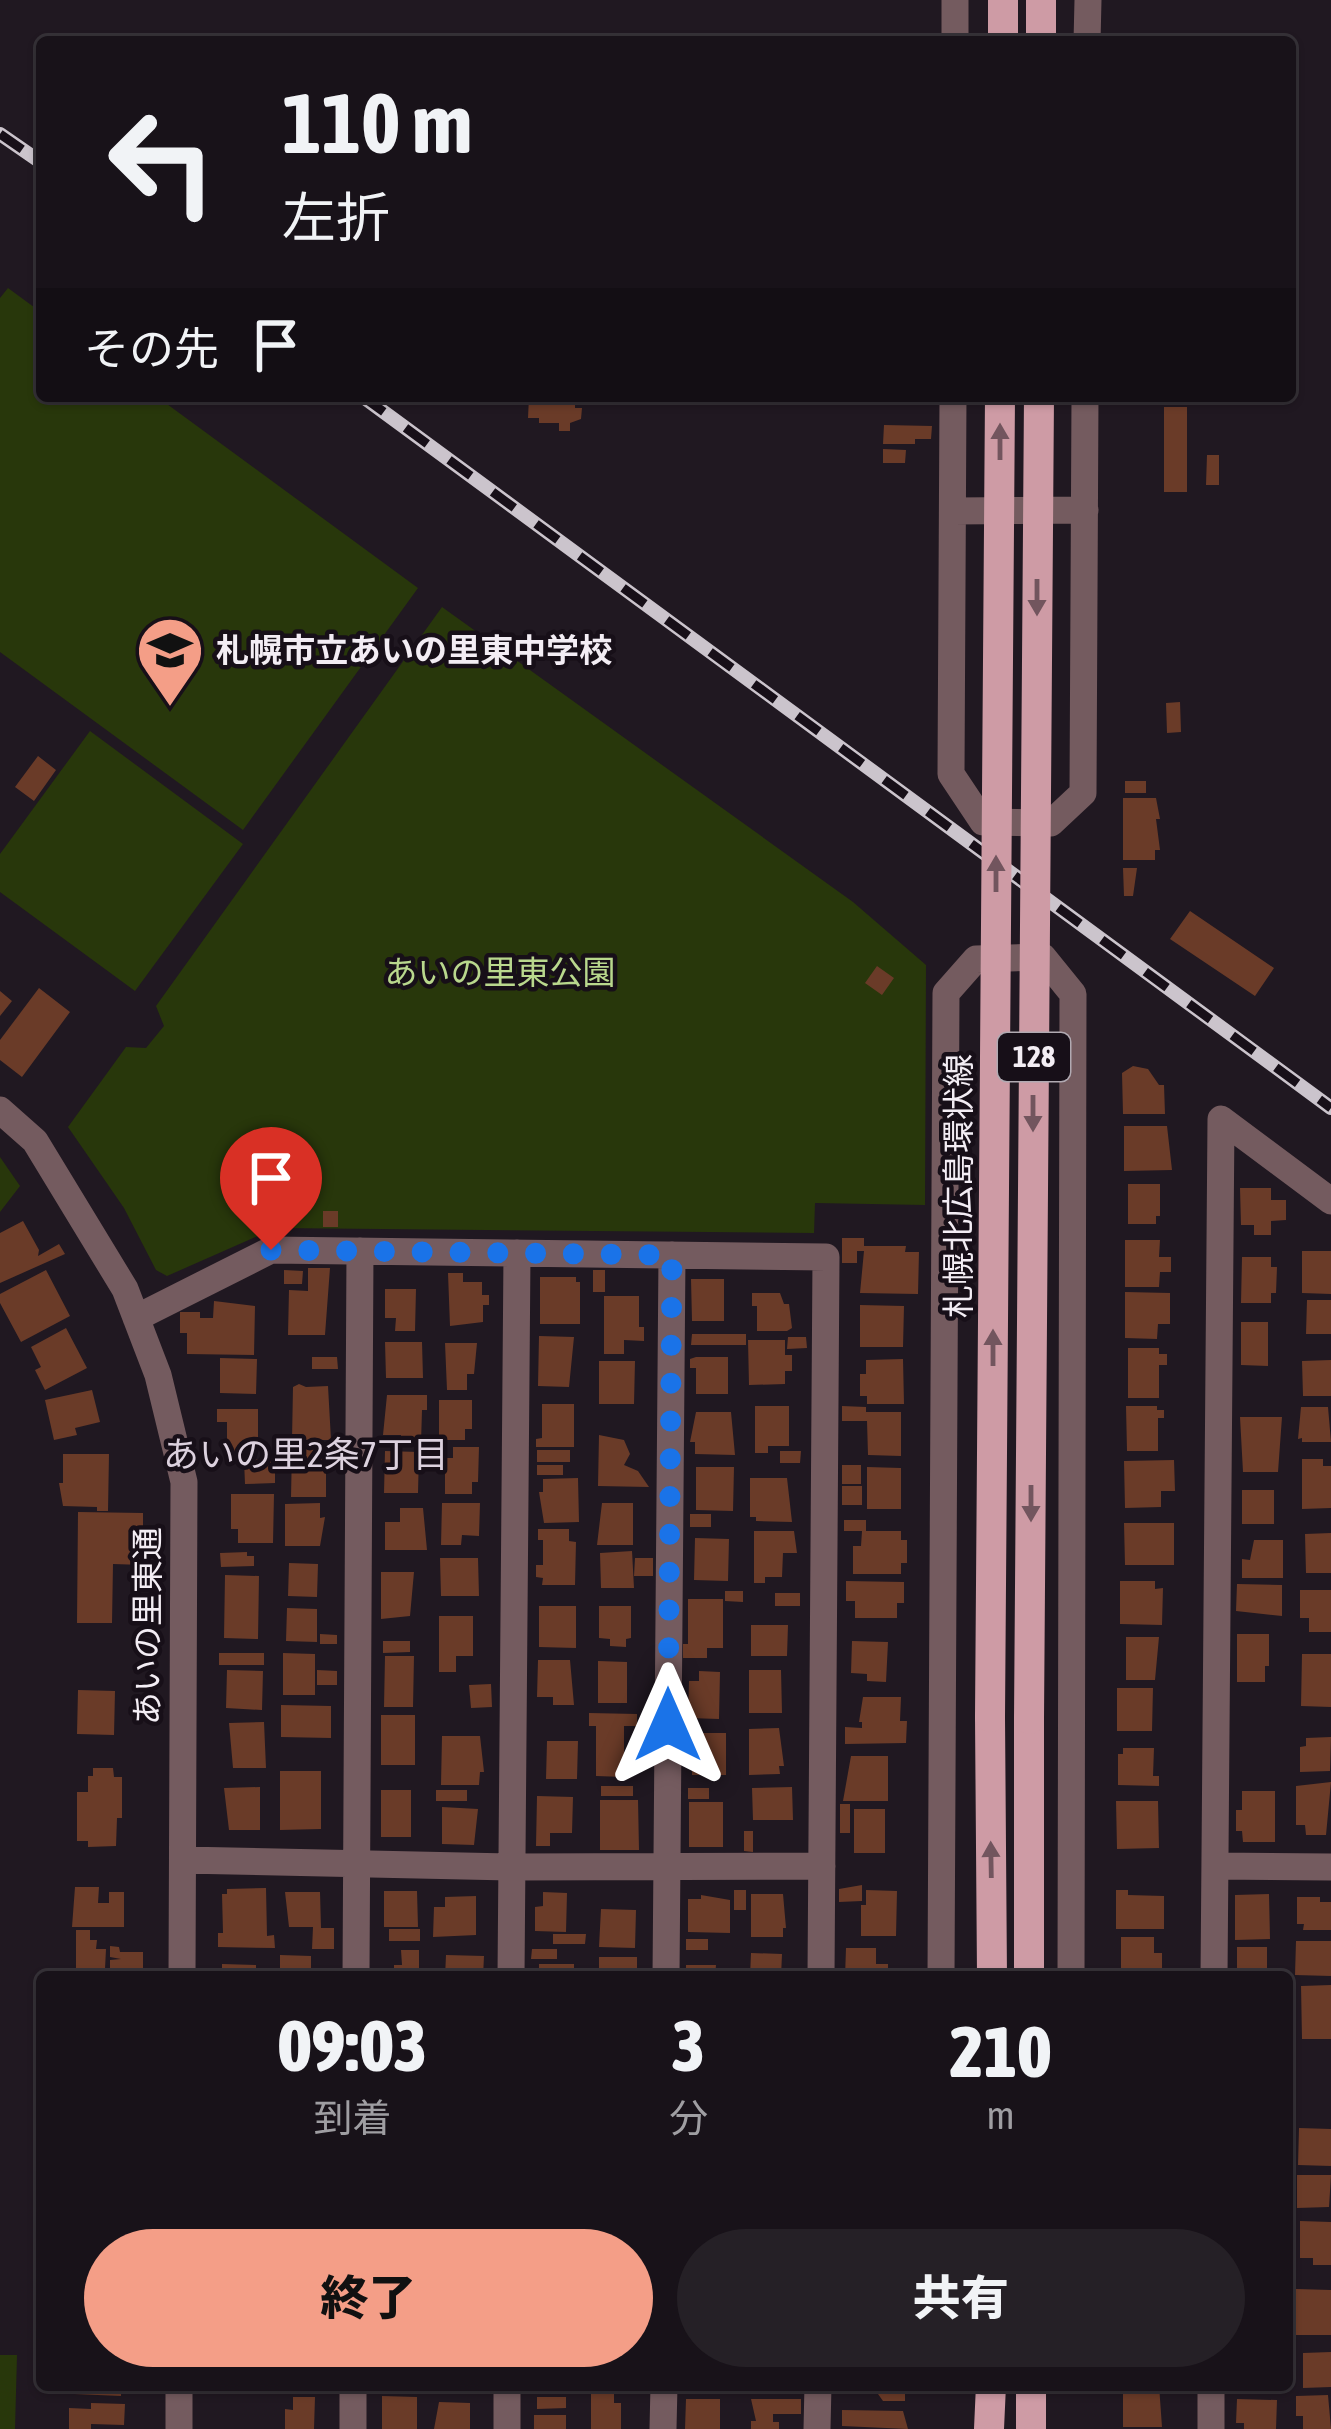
<!DOCTYPE html>
<html lang="ja">
<meta charset="utf-8">
<style>
:root{--surface:#181219;--page:#252026;--text:#f1f3f6;--muted:#9f9ea2;--line:#363238;--accent:#f49e87}
body{margin:0;font-family:"Asap Condensed","Noto Sans JP",sans-serif;background:var(--page);color:var(--text);height:100vh;display:flex;flex-direction:column;font-size:45px;white-space:nowrap}
*{box-sizing:border-box;margin:0}
p{font-size:39px;color:var(--muted)}
.icon{flex:none;width:66px;height:66px;fill:none;stroke:currentColor;stroke-width:2;stroke-linecap:round;stroke-linejoin:round}
.map{position:relative;flex:1;overflow:hidden}
.panel{position:absolute;left:36px;top:1971px;width:1257px;height:420px;display:flex;flex-direction:column;background:var(--surface);border-radius:12px;box-shadow:0 3px 9px #0004,0 0 0 3px var(--line)}
.panel>*{flex:none}
.guide{position:absolute;left:36px;top:36px;width:1260px;height:366px;border-radius:12px;box-shadow:0 3px 9px #0004,0 0 0 3px var(--line);background:#181219;color:var(--text);overflow:hidden}
.pin{position:absolute;display:grid;place-items:center;width:102px;height:102px;color:#fff;margin:-123px -51px;border-radius:50% 50% 50% 0;rotate:-45deg;box-shadow:0 0 12px #0007}
.pin .icon{rotate:45deg}
.me{position:absolute;width:132px;margin:-66px;rotate:0deg;stroke-linejoin:round;filter:drop-shadow(0 0 9px #0008)}
.turn{display:flex;align-items:center;gap:42px;height:252px;padding:0 48px;font-size:54px}
.turn .icon{width:156px;height:156px;stroke-width:2.5}
.turn b{display:block;font-size:84px;line-height:102px}
.then{display:flex;align-items:center;height:114px;padding:0 48px;background:#0003;gap:24px;font-size:45px}
.eta{display:flex;justify-content:space-evenly;align-items:center;height:204px;text-align:center}
.eta b{font-size:72px;font-weight:800;line-height:84px}
.action{display:flex;gap:24px;margin-top:auto;padding:24px 48px}
.action a{flex:1;height:138px;border-radius:72px;background:var(--accent);color:#111;font-size:48px;font-weight:800;line-height:138px;text-align:center}
.action a+a{background:var(--page);color:var(--text)}
.map>svg:first-child{display:block}
</style>
<div class="map">
<svg width="1331" height="2429" viewBox="0 0 1331 2429">
<rect width="100%" height="100%" fill="#201821"/>
<path fill="#28370b" d="M8,288L42,313V396H156L418,588L243,830L0,652V298Z
M442,607L853,902L926,965L925,1205L815,1203L814,1233L276,1228L167,1276L156,1270L124,1208L68,1127L126,1047L146,1048L164,1026L156,1006Z
M90,731L243,844L135,991L0,892V854Z
M0,1157L20,1186L0,1212Z
M0,2355H17L15,2429H0Z"/>
<path fill="#6a3b28" d="M529,396H575V408H582L581,419L570,423V431H559V423H539V418H528Z
M1164,407H1187V492H1164Z
M884,425L932,426L931,439H915V444H883Z
M883,449L906,450L905,463H883Z
M1207,455H1219V485H1206Z
M1180,702L1181,732L1167,733L1166,703Z
M38,756L56,770L34,801L15,787Z
M1125,781H1146V793H1125Z
M1123,798H1156L1160,819H1156L1160,850H1155V860H1123Z
M1123,868H1137L1133,896H1124Z
M1190,911L1274,968L1255,996L1170,939Z
M877,966L894,978L882,995L865,983Z
M39,988L70,1012L22,1077L0,1060V1040Z
M0,991L12,1001L0,1016Z
M1133,1066L1148,1069L1159,1085H1164L1165,1114H1123L1122,1073Z
M1124,1126H1167L1172,1170L1124,1171Z
M1128,1184H1160V1216H1156V1224H1128Z
M1240,1188H1271V1200H1286V1220L1271,1221V1235H1254V1225H1241Z
M323,1211H338V1227H323Z
M23,1221L39,1250L38,1256L59,1244L65,1254L0,1283V1233Z
M842,1238H864V1246H906L905,1252H919L918,1294L860,1293L864,1251H857V1263H842Z
M1125,1240H1160L1159,1257H1171V1272H1160L1159,1287H1125Z
M1302,1251H1331V1294L1302,1293Z
M1242,1257H1271V1267H1277L1276,1293H1271V1303H1241Z
M308,1268H330L325,1335H288L289,1290L308,1291Z
M46,1270L70,1316L21,1342L0,1303V1294Z
M284,1270L303,1271L302,1284H284Z
M593,1270H605V1292H593Z
M448,1273H463V1282H482V1295H489V1305H483V1322L450,1326Z
M540,1277H576V1282H580V1324H540Z
M691,1279H724V1321H692Z
M385,1289H416L415,1331H395L396,1318H385Z
M1125,1292L1170,1293V1324H1158L1157,1339L1125,1338Z
M752,1293H780L784,1304H789L792,1328L787,1331H757V1306H752Z
M604,1296H639V1327H644V1341L624,1340V1354H604Z
M1307,1300H1331V1334H1306Z
M214,1301L255,1306L254,1355L187,1354V1333H180V1312H200V1318H213Z
M860,1305L904,1306L903,1347H860Z
M1241,1322H1268V1366L1241,1365Z
M66,1328L87,1368L45,1390L35,1370L41,1367L31,1347Z
M692,1334H746V1345H691Z
M539,1336L574,1337L569,1387L538,1386Z
M788,1337H806L807,1348L787,1349Z
M748,1340H785V1355H792V1371H785V1384L749,1385Z
M385,1342H422L423,1378H386Z
M445,1343H477L474,1374H467V1390H447Z
M1128,1348H1159V1354H1167V1365H1159V1398H1128Z
M312,1357H337L338,1369H312Z
M696,1357H728V1394H696V1368H690V1359Z
M220,1358L257,1359L256,1394L220,1393Z
M903,1359L904,1404H867V1396H860V1374H866V1360Z
M1331,1360V1396H1303L1302,1361Z
M599,1361H635L634,1404H599Z
M299,1384L306,1387L328,1386L331,1440H292L293,1387Z
M92,1390L100,1422L75,1428L77,1435L54,1440L45,1400Z
M387,1395H427V1410H422L421,1443H401V1435H383Z
M439,1400H472V1429H465V1440H439Z
M542,1404H574V1447H536V1439L542,1438Z
M755,1406H789V1446H768V1453H755Z
M842,1406L866,1407V1412H901V1456L868,1455L867,1421H842Z
M1126,1406H1157V1410H1164V1418H1158V1451H1127Z
M1301,1407H1328L1331,1442H1302V1438L1298,1439Z
M217,1409H258V1439H254V1454H227V1422H217Z
M696,1412H731L735,1455L695,1454V1442H690Z
M1240,1417H1282L1278,1472H1243Z
M599,1435L624,1440L630,1454L624,1465L638,1471L649,1487L598,1486Z
M453,1447H479L478,1482H472V1494H445V1458H453Z
M292,1449L326,1450V1497H291Z
M537,1450H570V1462H537Z
M385,1451L419,1452L418,1493H384Z
M780,1451H801L800,1463H780Z
M63,1454H109L108,1511H97V1507L63,1506L59,1483H63Z
M275,1459V1483L245,1484L244,1460Z
M1302,1459H1323V1466H1331V1508L1302,1509Z
M1174,1460L1175,1491H1161V1507L1125,1508L1124,1461Z
M537,1465H563V1475H537Z
M842,1465H861V1484H842Z
M696,1467H734L733,1511L696,1510Z
M867,1467L901,1468V1509H867Z
M578,1478L579,1522L544,1523L539,1492H543V1479Z
M750,1478H787L792,1522L756,1521V1517H750Z
M842,1486H862V1505H842Z
M1242,1490H1274V1524H1242Z
M231,1494H274L273,1543H238V1529H231Z
M320,1503V1518L325,1517L320,1546H285V1504Z
M442,1503H480L479,1536L462,1535L461,1545H441Z
M602,1503H633V1545H597Z
M400,1508H423L427,1550H385V1522H400Z
M78,1512L143,1513V1565L113,1564L112,1623H77Z
M690,1514H711V1527H690Z
M844,1520H866V1531H901V1540H907V1563H901V1574H853V1546H861L862,1531H844Z
M1124,1523H1174V1565H1125Z
M538,1529H569V1541L576,1542L575,1585H542L543,1578L536,1577V1565H543V1540H538Z
M754,1531H794L797,1553H783L782,1577H765V1583H754Z
M1331,1533V1573H1306L1305,1534Z
M695,1538L729,1539L728,1581L694,1580Z
M1254,1540H1283V1578H1242V1559L1250,1560Z
M632,1551L634,1588H601L600,1553Z
M247,1552V1556H254V1566L221,1567L220,1553Z
M440,1558H478L479,1596H441Z
M635,1558H653V1576H634Z
M289,1563L318,1564L317,1597L288,1596Z
M381,1572H414L410,1616L381,1619Z
M225,1575L259,1576L258,1639L224,1638Z
M846,1581L904,1582V1603H897V1618H855V1601H846Z
M1120,1581H1155V1589L1163,1588L1162,1625L1120,1624Z
M1237,1584L1282,1585V1616L1236,1611Z
M1300,1590H1331V1632H1309V1618H1300Z
M725,1591H743V1602L725,1601Z
M775,1593H800V1606H775Z
M688,1599H723V1648H707V1658H683V1644H688Z
M539,1606H576V1648L539,1647Z
M599,1606H631V1638L626,1639V1647L610,1646V1639L599,1638Z
M287,1608L317,1609V1642L286,1641Z
M439,1616H473V1656H456V1672H439Z
M751,1625H788L787,1656H751Z
M320,1634L337,1635V1644H320Z
M1237,1634H1269V1666H1265V1682H1237Z
M1126,1637H1159L1155,1680H1126Z
M383,1641H410V1652L383,1653Z
M852,1641L888,1642L886,1682L867,1681V1674L851,1673Z
M219,1653H264V1665H219Z
M283,1653L315,1654V1695H283Z
M1302,1654H1331V1707L1301,1706Z
M385,1656H414L413,1707H384Z
M538,1660H570L574,1705H553V1697H537Z
M598,1661L627,1662V1703H598Z
M227,1670L263,1671L262,1710L226,1708Z
M317,1670L337,1671V1685H317Z
M749,1670H781L782,1713H749Z
M699,1671L720,1672L719,1719L688,1718L689,1681H699Z
M491,1684L492,1707L471,1708L469,1685Z
M1117,1688H1153L1152,1731H1117Z
M78,1690L115,1691L114,1735L77,1734Z
M863,1697H901L900,1721H907L906,1743L845,1744V1727L862,1728V1722H859Z
M281,1705L331,1706V1738L281,1737Z
M589,1713L637,1714V1726H624V1777L596,1776V1726H589Z
M381,1715H415V1765H381Z
M264,1722L266,1768H233L229,1723Z
M779,1728L784,1766H779L780,1774L749,1775V1729Z
M692,1733H726V1775H692Z
M442,1736H480L484,1772H480L479,1785H441Z
M1331,1737L1330,1771L1300,1772V1747L1306,1746V1738Z
M547,1741H578L577,1779H546Z
M1123,1748H1154L1153,1776H1159V1786L1118,1785V1754H1123Z
M851,1756H888V1801H843Z
M93,1768H113L114,1777H122V1818H117L116,1846L88,1847V1841H77V1792H88V1776H93Z
M280,1771H321V1829L280,1830Z
M1331,1782L1326,1835H1306L1305,1825H1296V1786Z
M601,1786H633V1796H601Z
M260,1787V1830H229L224,1788Z
M792,1787L793,1820H753L752,1788Z
M688,1788H709V1799H688Z
M381,1790H411V1837H381Z
M436,1790H467V1801H436Z
M1242,1791H1275V1842H1243L1242,1831H1236V1810H1242Z
M537,1796L573,1797L572,1833H550V1846H536Z
M600,1800H638L639,1850H600Z
M1116,1801H1158L1159,1848L1117,1849Z
M689,1802H723V1847H689Z
M840,1804H850V1833H840Z
M442,1807L478,1809L474,1845L442,1844Z
M854,1809H885V1853H854Z
M744,1831H753V1852L744,1851Z
M862,1885V1901L839,1902V1889Z
M75,1887H99L98,1903H109V1892H124V1927H72Z
M266,1888L267,1936L274,1935L275,1948L218,1947V1933H223L222,1894H227V1889Z
M734,1890H746V1910H734Z
M866,1890L897,1891L896,1936H861V1905H866Z
M1116,1890H1128V1895L1164,1896V1929H1116Z
M384,1891H417L418,1927H384Z
M285,1892H320L321,1928H334V1949H312L313,1927H289Z
M543,1892L567,1893L566,1932L535,1931V1907L543,1906Z
M751,1894H783L786,1928H783V1937H751Z
M1269,1894L1270,1939L1235,1940V1895Z
M701,1895L730,1900V1933L688,1932V1899H701Z
M476,1896V1935L433,1937L434,1907H445V1897Z
M1297,1897H1320V1902H1331V1930H1303L1304,1924H1297Z
M601,1909L636,1910L635,1948L599,1947Z
M389,1929H420V1941H389Z
M76,1930H90V1940H97L96,1949H106L105,1969L76,1968Z
M553,1934H586L585,1944H553Z
M1121,1937H1154V1953H1162V1977H1121Z
M686,1939H708V1950H686Z
M1296,1941H1331V1976L1295,1975Z
M110,1946L119,1947L120,1952H143V1974H110V1960L121,1959L110,1957Z
M1237,1947H1267V1977H1237Z
M846,1948H876V1964H888V1977H845Z
M532,1949H557V1959H531Z
M401,1950H419V1977H394V1965H402Z
M751,1953L782,1954L781,1977H750Z
M280,1955L311,1956V1977H280Z
M446,1955L484,1956L483,1977H445Z
M599,1957H637V1977H599Z
M222,1964L256,1965V1977H222Z
M539,1964H574V1977H539Z
M686,1965H716L715,1977H686Z
M1331,1985V2039H1302L1301,1986Z
M1299,2128L1331,2129V2166L1298,2165Z
M1297,2175H1331L1329,2207L1297,2208Z
M1300,2221L1331,2222V2265H1313V2258H1300Z
M1296,2289L1331,2290V2335H1296Z
M1331,2352V2387L1303,2388V2353Z
M74,2385H121V2396L74,2394Z
M373,2385H401L400,2392H373Z
M438,2385H465V2393L438,2392Z
M878,2385H905V2401H883L878,2394Z
M1123,2385H1159L1162,2427H1123Z
M591,2391H614V2403H621V2429H591Z
M1328,2395L1331,2429H1303V2416H1296V2396Z
M382,2396L417,2397V2429H382Z
M293,2397H315L314,2429H285V2409L293,2410Z
M537,2397H566V2408L537,2409Z
M686,2399H720V2429H685Z
M751,2399H801V2414H773V2422H779V2429H751V2421H756Z
M1237,2399L1277,2400L1276,2429H1244V2423H1236Z
M439,2402L470,2403V2429H434Z
M91,2403L125,2404L124,2425L91,2424V2429H69V2408L91,2409Z
M842,2410L903,2411L908,2429L842,2426Z
M534,2415H566V2429H534Z"/>
<g fill="none" stroke-linecap="round" stroke-linejoin="round">
<path stroke="#745b5f" stroke-width="27" d="M955,42V0
M1087,42L1088,0
M953,396L951,774L983,822L1051,823L1083,793L1085,396
M953,511L1085,510
M0,1110L35,1141L125,1289L158,1375L184,1482L182,1977
M136,1318L271,1250L826,1257L821,1977
M183,1860L512,1867L822,1866
M1215,1866L1331,1867
M356,1977L360,1251
M511,1977L517,1253
M666,1977L672,1255
M941,1977L946,993L976,959L1043,957L1073,994L1071,1977
M1214,1977L1221,1119L1331,1201
M179,2429V2385
M353,2429V2385
M507,2429V2385
M663,2429L664,2385
M817,2429L818,2385
M1211,2429V2385"/>
<path stroke="#ce9ba5" stroke-width="30" d="M1003,42V0
M1041,42V0
M990,1717L992,1977
M1029,1719V1977
M1031,2385V2429
M989,2429L991,2385"/>
<defs>
<path id="rail" d="M0,134L42,163
M362,396L1331,1108"/>
</defs>
<use href="#rail" stroke="#cbc4cc" stroke-width="14"/>
<use href="#rail" stroke="#170f18" stroke-width="9" stroke-dasharray="27" stroke-linecap="butt"/>
<path stroke="#ce9ba5" stroke-width="30" d="M990,1717L1000,396
M1029,1719L1039,396"/>
</g>
<defs><path id="oneway-solid" d="M-6-.8H1V-3.2L6.5 0L1 3.2V.8H-6Z" transform="scale(3)"/></defs>
<g fill="#72555e">
<use href="#oneway-solid" transform="translate(1000 442) rotate(-90)"/>
<use href="#oneway-solid" transform="translate(1037 597) rotate(90)"/>
<use href="#oneway-solid" transform="translate(996 874) rotate(-90)"/>
<use href="#oneway-solid" transform="translate(1033 1113) rotate(90)"/>
<use href="#oneway-solid" transform="translate(993 1348) rotate(-90)"/>
<use href="#oneway-solid" transform="translate(1031 1503) rotate(90)"/>
<use href="#oneway-solid" transform="translate(991 1860) rotate(-91)"/>
</g>
<g fill="none" stroke-linecap="round" stroke-linejoin="round">
<path stroke="#1a73e8" stroke-width="21" stroke-dasharray="0 37.8" d="M271,1250L672,1255L668,1725"/>
</g>
<defs>
<symbol id="school-pin" viewBox="-11 -11 22 30"><path d="M0 17L-7.5 6A9.5 9.5 0 1 1 7.5 6Z" fill="#f49e87" stroke="#170f18"/><path d="M0-5L7-2L0 1L-7-2ZM-4 1L0 2.5L4 1V4Q0 6-4 4Z" fill="#111"/></symbol>
</defs>
<g fill-rule="evenodd">
<use href="#school-pin" x="132" y="612" width="76" height="104"/>
</g>
<g text-anchor="middle" stroke-width="9" stroke-linejoin="round" paint-order="stroke">
<rect fill="#170f18" stroke="#b1aab2" stroke-width="3" x="998" y="1033" width="72" height="48" rx="9"/>
<g font-size="30" font-weight="bold" fill="#f3edf4">
<text x="1034" y="1067">128</text>
</g>
<g font-size="33" font-weight="bold" fill="#f3edf4" stroke="#170f18" text-anchor="start">
<text x="216" y="662">札幌市立あいの里東中学校</text>
</g>
<g font-size="33" fill="#b9d88d" stroke="#170f18">
<text x="500" y="984">あいの里東公園</text>
</g>
<g font-size="33" fill="#f3edf4" stroke="#170f18">
<text transform="translate(958 1186) rotate(-90)" y="12">札幌北広島環状線</text>
<text transform="translate(147 1626) rotate(-90)" y="12">あいの里東通</text>
</g>
<g font-size="36" fill="#dcd1de" stroke="#170f18">
<text x="306" y="1467">あいの里2条7丁目</text>
</g>
</g>
</svg>
<div class="pin" style="left:271px;top:1250px;background:#d93025"><svg class="icon" aria-label="arrive" viewBox="0 0 24 24"><path d="M6 21V4h12l-3 4 3 4H6"/></svg></div>
<svg class="me" style="left:668px;top:1725px" viewBox="-20 -20 40 40"><path d="M0-17L14 15 0 8-14 15z" fill="#1a73e8" stroke="#fff" stroke-width="4"/></svg>
<div class="guide">
<div class="turn"><svg class="icon" aria-label="left" viewBox="0 0 24 24"><path d="M17 20v-9H6M10 6l-5 5 5 5"/></svg><div><b>110 m</b>左折</div></div>
<div class="then">その先<svg class="icon" aria-label="arrive" viewBox="0 0 24 24"><path d="M6 21V4h12l-3 4 3 4H6"/></svg></div>
</div>
<section class="panel">
<div class="eta">
<div><b>09:03</b><p>到着</p></div>
<div><b>3</b><p>分</p></div>
<div><b>210</b><p>m</p></div>
</div>
<div class="action"><a>終了</a><a>共有</a></div>
</section>
</div>
